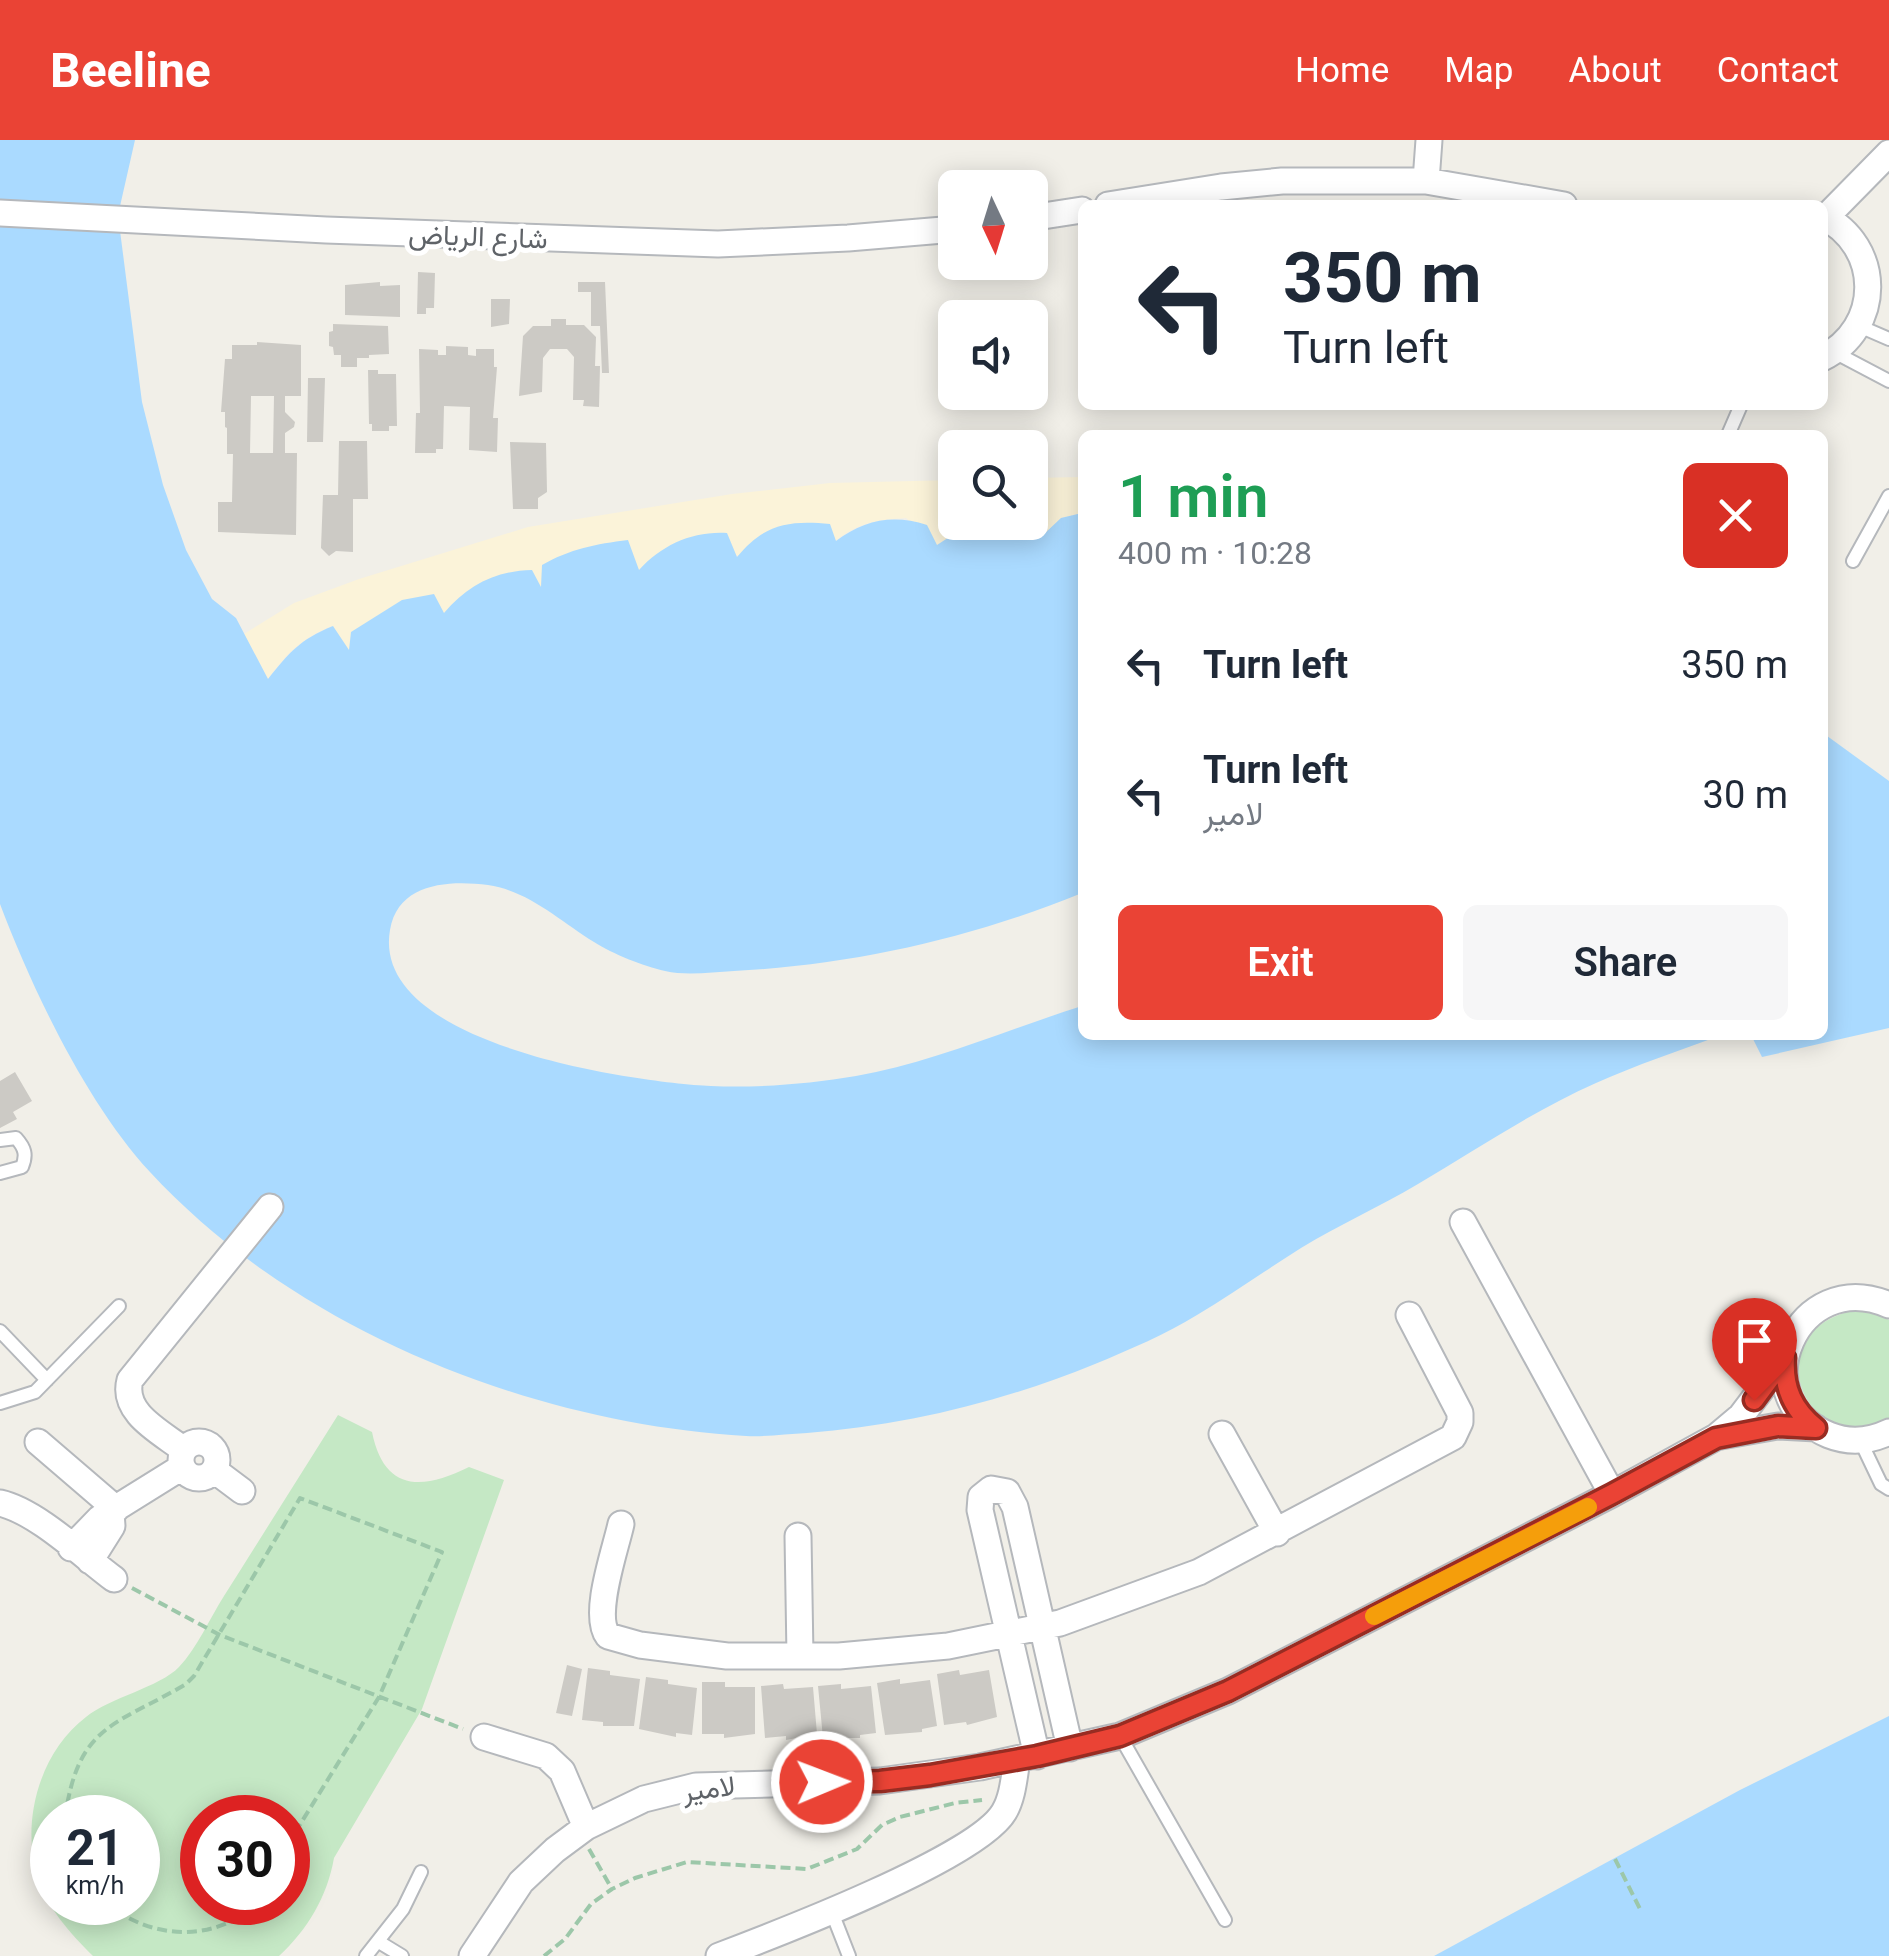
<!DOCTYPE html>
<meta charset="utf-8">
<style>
:root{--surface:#fff;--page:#f6f6f7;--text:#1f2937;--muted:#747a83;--accent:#ea4335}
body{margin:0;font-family:Roboto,Vazirmatn,sans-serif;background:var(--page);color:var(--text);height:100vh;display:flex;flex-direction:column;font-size:38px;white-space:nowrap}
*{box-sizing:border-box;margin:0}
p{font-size:32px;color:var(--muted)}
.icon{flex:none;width:55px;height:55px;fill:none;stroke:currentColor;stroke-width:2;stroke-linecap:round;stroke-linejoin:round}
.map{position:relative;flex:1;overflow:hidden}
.details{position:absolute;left:1078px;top:290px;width:750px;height:610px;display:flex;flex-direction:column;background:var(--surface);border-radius:15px;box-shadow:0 5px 25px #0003}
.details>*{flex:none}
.hud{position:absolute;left:1078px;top:60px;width:750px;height:210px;border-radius:15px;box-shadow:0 5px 25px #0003;background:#fff;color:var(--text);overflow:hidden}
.needle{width:65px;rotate:176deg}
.fabs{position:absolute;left:938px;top:30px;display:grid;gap:20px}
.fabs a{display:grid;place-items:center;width:110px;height:110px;border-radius:15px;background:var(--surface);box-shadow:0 5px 25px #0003;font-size:50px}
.speed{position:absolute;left:30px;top:1655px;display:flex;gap:20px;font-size:50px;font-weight:700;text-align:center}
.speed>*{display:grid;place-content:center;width:130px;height:130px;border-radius:50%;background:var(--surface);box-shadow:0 5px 25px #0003;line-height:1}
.speed small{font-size:25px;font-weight:400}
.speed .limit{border:15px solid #d22;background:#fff;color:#111}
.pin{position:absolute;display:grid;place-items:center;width:85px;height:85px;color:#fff;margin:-102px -42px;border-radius:50% 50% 50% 0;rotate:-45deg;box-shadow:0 0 10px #0007}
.pin .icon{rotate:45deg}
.me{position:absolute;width:110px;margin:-55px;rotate:89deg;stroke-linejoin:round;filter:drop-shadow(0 0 8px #0008)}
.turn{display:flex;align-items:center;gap:35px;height:210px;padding:0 40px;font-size:45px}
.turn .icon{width:130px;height:130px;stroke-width:2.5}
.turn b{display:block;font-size:70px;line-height:85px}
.round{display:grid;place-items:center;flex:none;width:105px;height:105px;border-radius:15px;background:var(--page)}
.overview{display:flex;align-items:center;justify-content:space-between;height:170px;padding:0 40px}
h1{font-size:60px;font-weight:600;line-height:75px;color:#1e9e55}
.button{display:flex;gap:20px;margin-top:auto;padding:20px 40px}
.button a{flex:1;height:115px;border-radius:15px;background:var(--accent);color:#fff;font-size:40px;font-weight:600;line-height:115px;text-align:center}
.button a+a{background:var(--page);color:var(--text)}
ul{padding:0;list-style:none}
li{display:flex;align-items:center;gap:30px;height:130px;padding:0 40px}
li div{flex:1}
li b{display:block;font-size:38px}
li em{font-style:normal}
header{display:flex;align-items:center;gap:60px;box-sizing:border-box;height:140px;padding:0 50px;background:var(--accent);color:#fff}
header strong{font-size:48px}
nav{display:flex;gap:55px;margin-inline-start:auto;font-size:35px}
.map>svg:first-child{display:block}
</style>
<header>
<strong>Beeline</strong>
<nav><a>Home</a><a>Map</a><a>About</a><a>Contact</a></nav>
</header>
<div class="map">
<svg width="1889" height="1816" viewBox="0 0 1889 1816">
<rect width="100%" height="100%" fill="#f1efe8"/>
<path fill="#c5e8c5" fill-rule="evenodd" d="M1855,1170L1876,1173L1889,1180V1278C1807,1324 1751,1192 1855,1170Z
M338,1275L372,1292C384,1351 421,1351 469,1327L504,1340L422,1569L334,1718C327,1757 308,1789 279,1816H93C70,1793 46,1767 37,1735C21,1680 40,1612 86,1577C109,1558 160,1547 179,1527C197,1508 210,1478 224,1456C262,1396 300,1335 338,1275ZM52,1678H138V1762H52ZM202,1678H288V1762H202Z"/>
<path fill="#fbf3d9" d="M1082,337V373L1061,378L1043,396L1030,378V338Z
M955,340V382L971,383L937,405L906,378C875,380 860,382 835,401L639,430L542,449L444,474L349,512L332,486C302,498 287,513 268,539L244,494L294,463L359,439L528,387L732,354L830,343Z"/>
<path fill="#aadaff" d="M0,0H135L118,75L142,262L163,345L186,410L212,459L236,478L268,539C290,512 299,500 333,486L349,510L351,492L402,460L434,454L444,473C468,445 495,431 532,430L541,447L542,425C570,409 596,404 628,400L639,430C662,405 692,391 727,393L737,417C764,384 789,380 830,384L836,401C864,380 893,374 927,385L937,405L971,383L1030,382V378L1043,395L1061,378L1082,373V753C972,798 853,825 734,831C712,832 687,836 665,831C643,826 613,814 594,802C560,781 529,751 488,745C448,740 398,743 390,790C370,905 633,942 711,946C758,948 810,944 856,936C931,923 1009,889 1082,866V895H1721C1679,911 1636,925 1596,943C1533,971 1477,1009 1418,1044C1379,1067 1339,1085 1301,1108C1266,1130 1232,1154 1197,1175C1166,1194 1129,1210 1095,1224C1005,1261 904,1286 807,1293C787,1294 766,1297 746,1296C532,1284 296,1190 150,1032C87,964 33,851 0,764Z
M1823,593L1889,641V888L1762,917L1751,895H1822Z
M1889,1576V1816H1434L1740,1650Z"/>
<path fill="#cccac5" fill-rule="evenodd" d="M418,132L435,133L434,168H426V174H417Z
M380,142V146L400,145V177L345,175V145Z
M578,142H605L609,233H602L600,186H591V152H578Z
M491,159H510L509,184L491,187Z
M551,179H566V185H584L596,197L595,226H600L599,267L583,266L584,260H573L574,217L567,209H550L543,218L542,252L519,256L523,196L533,186H551Z
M333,184L388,186L389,214L369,215V218H357V227H341V215H334L333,207L329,206V192L333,191Z
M257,202L301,205V256H285V272L295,282L294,287L285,293V313H297L296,395L218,392V362H232L233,314H227V288L225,287V272H221L225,219H232V205H257ZM251,256H274L273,313H250Z
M446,206L468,207V215L476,216V209H494V227H497L493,278H498L497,312L469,310L470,267L444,266L443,309H436V313H415L416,273H420L419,209L438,210V215H446Z
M368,230H378V234H396L397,286H389V291H372V284H369Z
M308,238H325L323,302H307Z
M339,301H367L368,359H353V412L336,411L329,416L321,408L323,355H338Z
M510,302L546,303L547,352L538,358V369H513Z
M15,932L32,961L13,972L17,979L0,988V941Z
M567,1525L582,1529L572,1576L556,1573Z
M588,1528L610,1531V1535L640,1539L634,1586H603V1582L582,1580Z
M959,1530L960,1535L989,1530L997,1577L967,1585L966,1582L944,1585L937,1534Z
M646,1537L668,1540V1544L697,1548L692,1595L676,1593V1597L639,1589Z
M900,1539V1544L930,1540L937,1586L922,1589V1592L885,1595L877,1543Z
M702,1542H725V1547H755V1594L724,1598V1594H702Z
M783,1544L784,1549L813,1547L817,1594L786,1600V1596L765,1598L761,1546Z
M841,1544V1549L871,1546L876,1593L860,1595V1598H823L818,1546Z"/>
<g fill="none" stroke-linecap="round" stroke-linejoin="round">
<defs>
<path id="service" d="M1859,186L1889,199
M1834,212L1889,241
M1728,295L1741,265
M1853,421L1889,356
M0,1000L16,998C25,1008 27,1015 22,1027L0,1033
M0,1191L47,1240
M0,1263L35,1252L119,1166
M1860,1300L1881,1344L1889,1349
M1120,1596L1225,1780
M831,1770L849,1816
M379,1802L402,1816
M366,1816L403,1769L421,1732"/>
<path id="minor" d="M1426,41L1429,0
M1108,65L1221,47L1282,41H1426L1564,65
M0,73L326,90L718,104L848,98L955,89
M1822,76C1883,106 1883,188 1822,218
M1826,77L1889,13
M1030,78L1082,70
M1463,1082L1612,1354
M1889,1165C1797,1125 1740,1258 1829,1295C1849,1303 1870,1301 1889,1292
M1222,1294L1277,1393
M1721,1296L1778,1286L1816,1288
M38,1302L116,1369
M181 1320a18 18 0 1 1 36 0a18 18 0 1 1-36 0Z
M184,1310C161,1292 121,1273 130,1240L270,1067
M214,1330L242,1351
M0,1363C36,1371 83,1416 114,1439
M621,1384C615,1411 592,1475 608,1496L640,1505L727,1516H839L948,1506L1060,1483L1199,1432L1453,1297L1460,1282V1273L1409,1175
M798,1396L800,1516
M71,1408L100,1378L182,1327
M90,1421L112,1386L111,1373
M484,1597L546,1616L562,1631L586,1687
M1037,1616L980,1370L981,1357L991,1349L1007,1352L1015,1367L1070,1608
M472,1816L521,1742L555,1710L586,1687L644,1659L696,1646L880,1641L980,1627L1120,1596L1228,1551L1612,1354L1716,1297L1741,1276L1785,1218
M719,1816C777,1794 977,1718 1004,1672C1013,1657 1014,1637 1017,1620"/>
</defs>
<use href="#service" stroke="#b5b8bc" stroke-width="16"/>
<use href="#minor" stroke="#b5b8bc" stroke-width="29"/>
<path stroke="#9cc7a9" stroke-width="4" stroke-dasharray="10 5" stroke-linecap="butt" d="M132,1448L220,1495L463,1589
M65,1678C78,1584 115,1586 186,1544L194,1536L300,1358L442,1412L379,1557L296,1691L294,1718L288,1728
M589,1709L612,1749
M1615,1719L1641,1771
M104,1762C153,1801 213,1803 261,1762
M544,1816L565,1799L591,1764L612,1749L635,1738L687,1722L807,1729L857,1709L882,1685L900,1677L955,1663L982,1660"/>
<use href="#service" stroke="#fff" stroke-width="12"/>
<use href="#minor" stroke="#fff" stroke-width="25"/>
</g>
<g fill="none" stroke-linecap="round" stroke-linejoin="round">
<defs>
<path id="route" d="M822,1642L880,1641L930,1635L1037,1616L1120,1596L1228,1551L1612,1354L1716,1298L1778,1286L1816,1288C1793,1270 1783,1248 1785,1218L1754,1260"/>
</defs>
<use href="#route" stroke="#982c22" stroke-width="25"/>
<use href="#route" stroke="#ea4335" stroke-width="18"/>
<path stroke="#f59e0b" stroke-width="18" d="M1374,1476L1588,1367"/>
</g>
<g text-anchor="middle" stroke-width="10" stroke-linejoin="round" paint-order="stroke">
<g font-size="28" fill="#5f6368" stroke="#fff">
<text transform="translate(478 96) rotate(2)" y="10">شارع الرياض</text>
<text transform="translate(709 1648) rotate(-7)" y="10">لامير</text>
</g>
</g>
</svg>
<div class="fabs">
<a><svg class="needle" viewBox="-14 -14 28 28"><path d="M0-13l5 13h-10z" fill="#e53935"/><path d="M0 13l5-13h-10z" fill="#747a83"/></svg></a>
<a><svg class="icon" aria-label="sound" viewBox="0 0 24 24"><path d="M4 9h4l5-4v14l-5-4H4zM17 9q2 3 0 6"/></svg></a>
<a><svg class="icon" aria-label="search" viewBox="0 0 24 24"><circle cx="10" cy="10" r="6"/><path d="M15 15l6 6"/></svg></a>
</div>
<div class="speed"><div>21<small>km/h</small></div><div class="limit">30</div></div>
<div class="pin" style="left:1754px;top:1260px;background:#d93025"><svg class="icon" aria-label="arrive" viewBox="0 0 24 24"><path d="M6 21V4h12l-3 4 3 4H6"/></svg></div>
<svg class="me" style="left:822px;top:1642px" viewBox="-20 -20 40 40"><circle r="17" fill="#ea4335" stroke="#fff" stroke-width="3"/><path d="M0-11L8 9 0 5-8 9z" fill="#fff"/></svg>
<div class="hud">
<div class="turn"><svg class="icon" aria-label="left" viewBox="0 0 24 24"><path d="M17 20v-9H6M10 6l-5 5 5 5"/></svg><div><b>350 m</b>Turn left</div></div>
</div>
<section class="details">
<div class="overview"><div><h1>1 min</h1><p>400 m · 10:28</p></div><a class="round" style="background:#d93025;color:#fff"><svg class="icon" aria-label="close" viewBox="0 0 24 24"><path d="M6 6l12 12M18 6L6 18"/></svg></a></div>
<ul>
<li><svg class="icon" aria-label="left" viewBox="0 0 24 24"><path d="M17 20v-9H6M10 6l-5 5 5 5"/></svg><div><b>Turn left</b></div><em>350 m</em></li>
<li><svg class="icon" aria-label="left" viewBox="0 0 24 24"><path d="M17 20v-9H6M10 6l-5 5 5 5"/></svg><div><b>Turn left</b><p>لامير</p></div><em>30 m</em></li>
</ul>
<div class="button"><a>Exit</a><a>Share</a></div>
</section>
</div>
